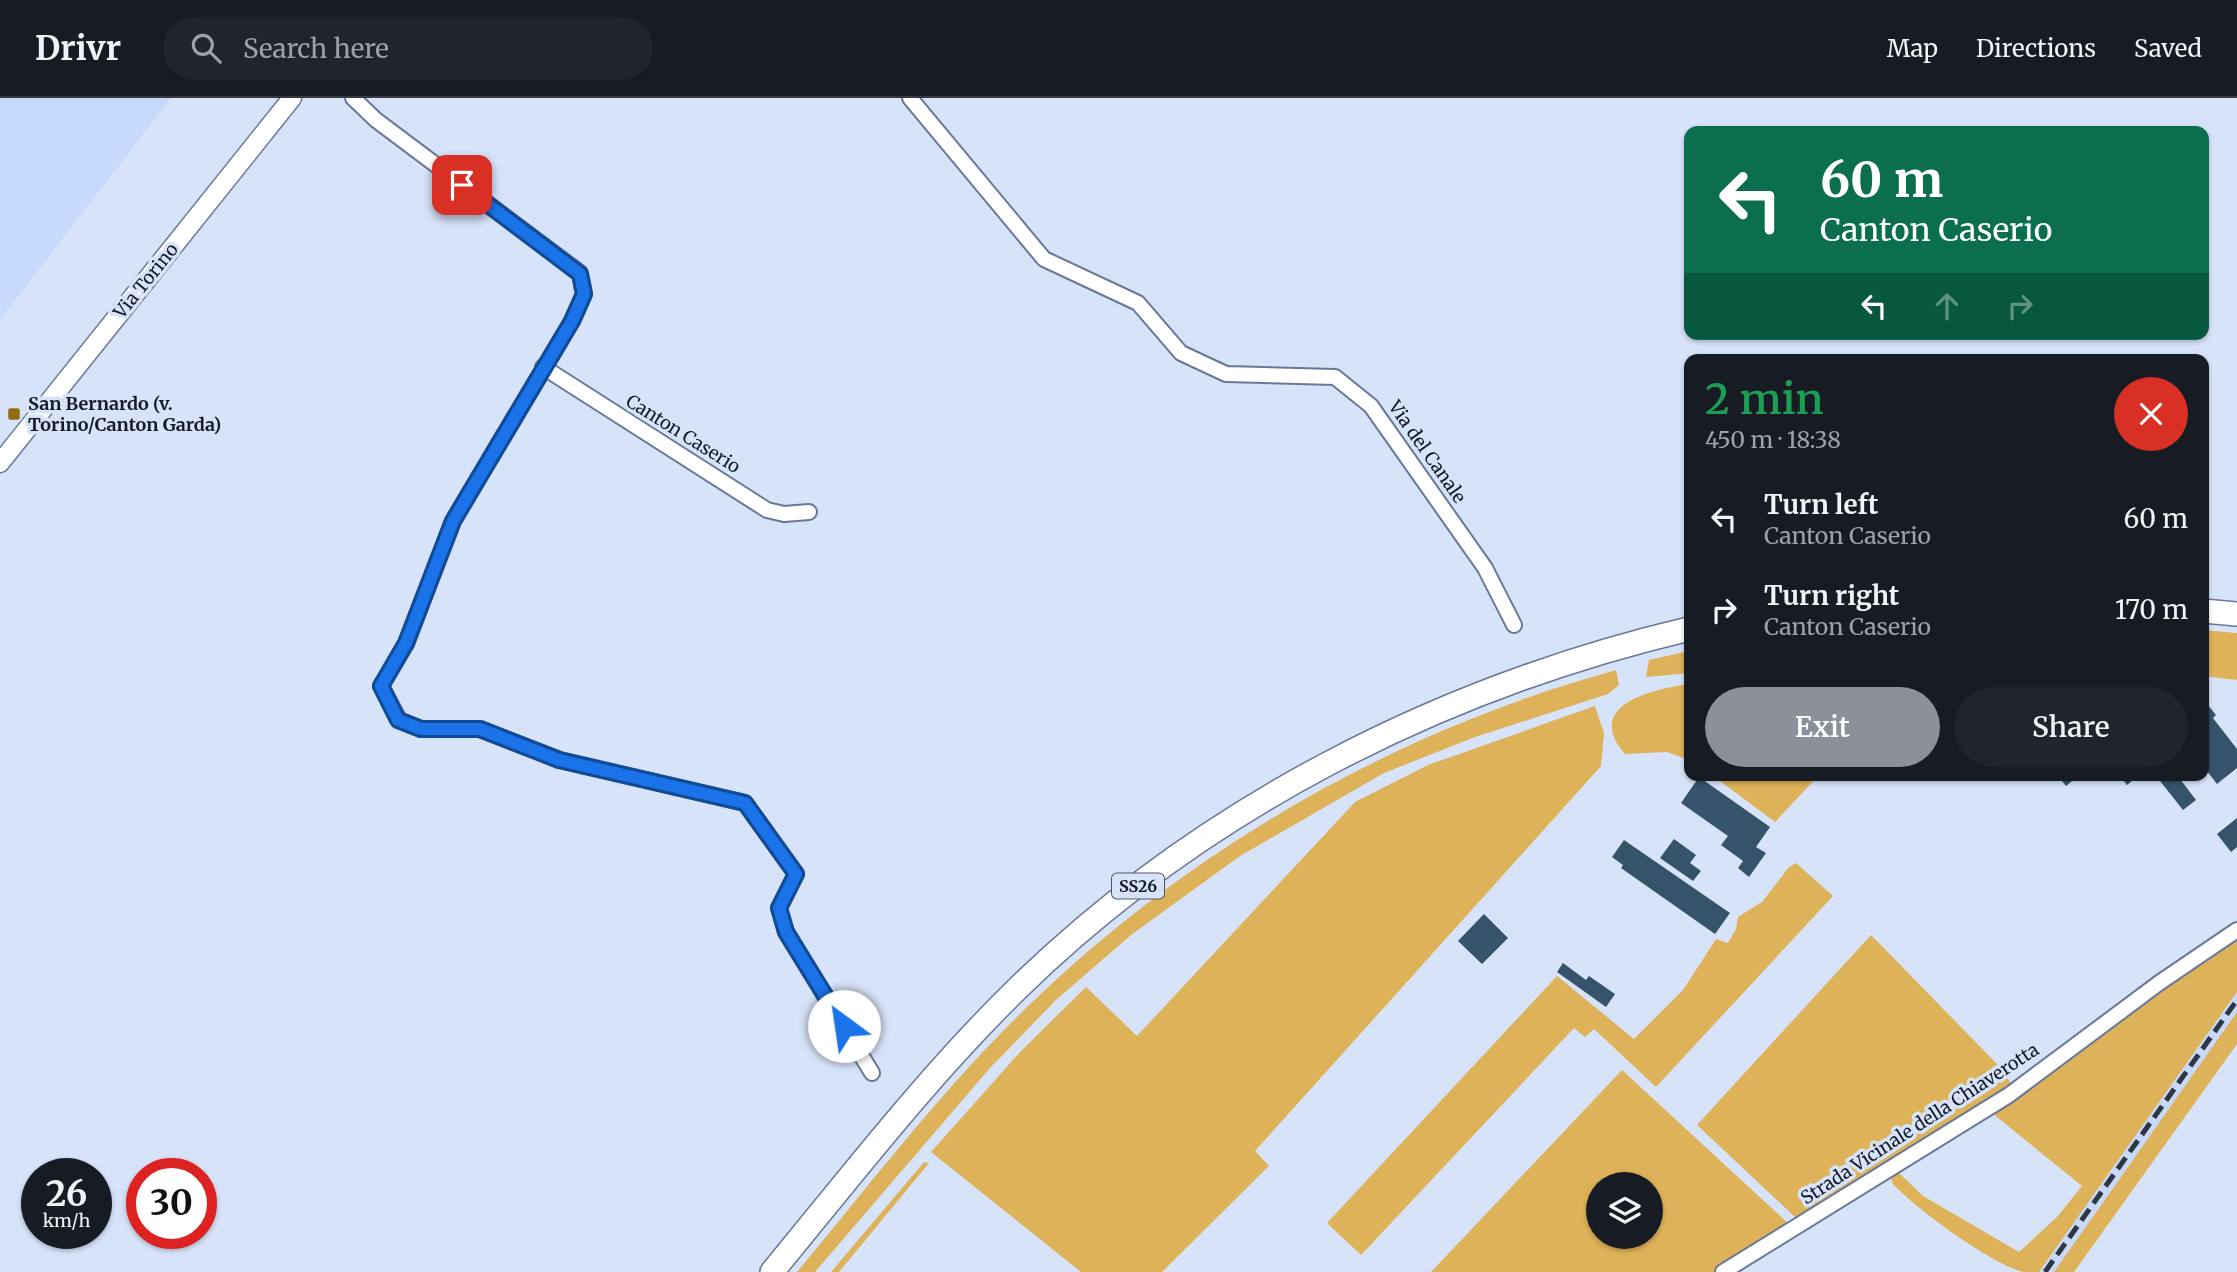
<!DOCTYPE html>
<meta charset="utf-8">
<style>
:root{--surface:#171b24;--page:#20242c;--text:#f1f3f6;--muted:#9ea1a6;--line:#363941;--accent:#8c9099}
body{margin:0;font-family:Merriweather,serif;background:var(--page);color:var(--text);height:100vh;display:flex;flex-direction:column;font-size:26px;white-space:nowrap}
*{box-sizing:border-box;margin:0}
p{font-size:23px;color:var(--muted)}
.icon{flex:none;width:38px;height:38px;fill:none;stroke:currentColor;stroke-width:2;stroke-linecap:round;stroke-linejoin:round}
.map{position:relative;flex:1;overflow:hidden}
.drawer{position:absolute;left:1684px;top:256px;width:525px;height:427px;display:flex;flex-direction:column;background:var(--surface);border-radius:14px;box-shadow:0 2px 5px #0004}
.drawer>*{flex:none}
.banner{position:absolute;left:1684px;top:28px;width:525px;height:214px;border-radius:14px;box-shadow:0 2px 5px #0004;background:#0b6e4f;color:#fff;overflow:hidden}
.buttons{position:absolute;left:1586px;top:1074px;display:grid;gap:14px}
.buttons a{display:grid;place-items:center;width:77px;height:77px;border-radius:50%;background:var(--surface);box-shadow:0 2px 5px #0004;font-size:35px}
.speed{position:absolute;left:21px;top:1060px;display:flex;gap:14px;font-size:35px;font-weight:700;text-align:center}
.speed>*{display:grid;place-content:center;width:91px;height:91px;border-radius:50%;background:var(--surface);box-shadow:0 2px 5px #0004;line-height:1}
.speed small{font-size:18px;font-weight:400}
.speed .limit{border:10px solid #d22;background:#fff;color:#111}
.pin{position:absolute;display:grid;place-items:center;width:60px;height:60px;color:#fff;margin:-30px;border-radius:14px;box-shadow:0 4px 10px #0006}
.me{position:absolute;width:77px;margin:-38px;rotate:329deg;stroke-linejoin:round;filter:drop-shadow(0 0 5px #0008)}
.turn{display:flex;align-items:center;gap:24px;height:147px;padding:0 21px;font-size:32px}
.turn .icon{width:91px;height:91px;stroke-width:2.5}
.turn b{display:block;font-size:49px;line-height:60px}
.lanes{display:flex;align-items:center;height:66px;padding:0 21px;background:#0003;justify-content:center;gap:35px;direction:ltr}
.lanes .off{opacity:.35}
.round{display:grid;place-items:center;flex:none;width:74px;height:74px;border-radius:37px;background:var(--page)}
.summary{display:flex;align-items:center;justify-content:space-between;height:119px;padding:0 21px}
h1{font-size:42px;font-weight:600;line-height:52px;color:#1e9e55}
.cta{display:flex;gap:14px;margin-top:auto;padding:14px 21px}
.cta a{flex:1;height:80px;border-radius:42px;background:var(--accent);color:#fff;font-size:28px;font-weight:600;line-height:80px;text-align:center}
.cta a+a{background:var(--page);color:var(--text)}
ul{padding:0;list-style:none}
li{display:flex;align-items:center;gap:21px;height:91px;padding:0 21px}
li div{flex:1}
li b{display:block;font-size:26px}
li em{font-style:normal}
header{display:flex;align-items:center;gap:42px;box-sizing:border-box;height:98px;padding:0 35px;background:var(--surface);border-bottom:2px solid var(--line)}
header strong{font-size:33px}
nav{display:flex;gap:38px;margin-inline-start:auto;font-size:24px}
.search{width:490px;height:63px;background:var(--page);display:flex;align-items:center;gap:18px;box-sizing:border-box;padding:0 24px;border-radius:38px;color:var(--muted);font-size:26px}
.map>svg:first-child{display:block}
</style>
<header>
<strong>Drivr</strong>
<div class="search"><svg class="icon" aria-label="search" viewBox="0 0 24 24"><circle cx="10" cy="10" r="6"/><path d="M15 15l6 6"/></svg>Search here</div>
<nav><a>Map</a><a>Directions</a><a>Saved</a></nav>
</header>
<div class="map">
<svg width="2237" height="1174" viewBox="0 0 2237 1174">
<rect width="100%" height="100%" fill="#d7e3f9"/>
<path fill="#c8dafc" d="M0,0H171L0,222Z
M2237,894V914L2054,1174H2039Z"/>
<path fill="#deb258" fill-rule="evenodd" d="M2203,532L2237,535V582L2203,578Z
M1689,553V575L1646,579L1649,562Z
M1616,572L1619,587L1608,596L1475,639L1384,675L1240,758L1131,837L1056,902L990,970L815,1174H797C867,1090 934,1002 1011,925C1178,757 1388,635 1616,572Z
M1689,586V662L1667,654L1625,656C1582,606 1655,591 1689,586Z
M1595,608L1604,635L1601,668L1255,1053L1269,1068L1162,1174H1081L931,1054L1021,953L1086,889L1137,938L1355,704L1428,667Z
M1712,677H1819L1775,724Z
M1796,765L1833,798L1656,989L1594,931L1585,939L1574,930L1361,1157L1327,1125L1557,878L1634,941L1683,892L1716,841L1728,845L1736,831L1738,819L1762,804L1789,769Z
M1871,837L1995,964L2011,985L1984,1006L1796,1120L1697,1027Z
M2237,839V894L2039,1174C2034,1174 2027,1174 2023,1174C1990,1165 1916,1111 1893,1086L1891,1080L1896,1072L1923,1098L2019,1154L2057,1119L2082,1088L1992,1015Z
M2237,914V946L2074,1174H2054Z
M1622,972L1788,1125L1714,1174H1431ZM1598,1087H1650V1139H1598Z
M924,1064L929,1065L839,1174H831Z"/>
<path fill="#35546c" d="M2203,601L2216,617L2213,620L2237,651V670L2217,686L2203,668Z
M2057,677H2079L2066,688Z
M2119,677H2139L2127,687Z
M2167,677H2177L2196,702L2183,712L2160,683Z
M1699,679L1770,729L1756,749L1766,755L1749,779L1738,770L1743,763L1721,747L1728,738L1681,705Z
M2237,720V749L2231,754L2217,736Z
M1674,741L1696,757L1690,765L1701,773L1693,783L1660,760Z
M1624,742L1730,815L1715,836L1621,770L1623,767L1612,759Z
M1484,816L1508,840L1482,866L1458,843Z
M1563,865L1586,882L1589,878L1615,896L1606,909L1557,874Z"/>
<g fill="none" stroke-linecap="round" stroke-linejoin="round">
<defs>
<path id="minor" d="M353,0L376,22L580,175L584,196L572,223L453,423L406,546L381,588L399,622L421,631H480L560,662L745,705L796,776L779,810L786,834L872,975
M910,0L1044,161L1138,205L1181,255L1226,276L1335,279L1371,308L1485,470L1514,527
M543,269L767,412L784,416L809,414
M1723,1174L2009,997L2159,885L2237,832"/>
<path id="tertiary" d="M0,365L292,0"/>
<path id="primary" d="M2203,513L2237,516
M772,1174C851,1078 928,978 1017,891C1201,711 1439,590 1689,531"/>
</defs>
<use href="#minor" stroke="#677899" stroke-width="18"/>
<use href="#tertiary" stroke="#677899" stroke-width="21"/>
<use href="#primary" stroke="#677899" stroke-width="26"/>
<use href="#minor" stroke="#fff" stroke-width="14"/>
<use href="#tertiary" stroke="#fff" stroke-width="18"/>
<use href="#primary" stroke="#fff" stroke-width="23"/>
<path stroke="#2f3644" stroke-width="5" stroke-dasharray="14 7" stroke-linecap="butt" d="M2045,1174L2237,902"/>
</g>
<g fill="none" stroke-linecap="round" stroke-linejoin="round">
<defs>
<path id="route" d="M462,87L580,176L584,196L572,223L453,423L406,545L381,588L398,622L421,631H480L559,662L745,705L796,776L779,810L786,834L844,928"/>
</defs>
<use href="#route" stroke="#114b97" stroke-width="18"/>
<use href="#route" stroke="#1a73e8" stroke-width="12"/>
</g>
<rect fill="#916c13" stroke="#d7e3f9" stroke-width="2.5" x="7" y="309" width="14" height="14" rx="3.5"/>
<g text-anchor="middle" stroke-width="7" stroke-linejoin="round" paint-order="stroke">
<rect fill="#d7e3f9" stroke="#4e5666" stroke-width="2" x="1112" y="775.5" width="52" height="25" rx="5"/>
<g font-size="16" font-weight="bold" fill="#141a27">
<text x="1138" y="794">SS26</text>
</g>
<g font-size="18" fill="#141a27" stroke="#d7e3f9">
<text transform="translate(146 183) rotate(-51)" y="6">Via Torino</text>
<text transform="translate(683 336) rotate(32)" y="6">Canton Caserio</text>
<text transform="translate(1427 354) rotate(55)" y="6">Via del Canale</text>
<text transform="translate(1920 1026) rotate(-33)" y="6">Strada Vicinale della Chiaverotta</text>
</g>
<g font-size="18" font-weight="bold" fill="#141a27" stroke="#d7e3f9" text-anchor="start">
<text x="28" y="312">San Bernardo (v.<tspan x="28" dy="21">Torino/Canton Garda)</tspan></text>
</g>
</g>
</svg>
<div class="buttons">
<a><svg class="icon" aria-label="layers" viewBox="0 0 24 24"><path d="M12 4l9 5-9 5-9-5zM3 14l9 5 9-5"/></svg></a>
</div>
<div class="speed"><div>26<small>km/h</small></div><div class="limit">30</div></div>
<div class="pin" style="left:462px;top:87px;background:#d93025"><svg class="icon" aria-label="arrive" viewBox="0 0 24 24"><path d="M6 21V4h12l-3 4 3 4H6"/></svg></div>
<svg class="me" style="left:844px;top:928px" viewBox="-20 -20 40 40"><circle r="19" fill="#fff"/><path d="M0-13L10 11 0 6-10 11z" fill="#1a73e8"/></svg>
<div class="banner">
<div class="turn"><svg class="icon" aria-label="left" viewBox="0 0 24 24"><path d="M17 20v-9H6M10 6l-5 5 5 5"/></svg><div><b>60 m</b>Canton Caserio</div></div>
<div class="lanes"><svg class="icon" aria-label="left" viewBox="0 0 24 24"><path d="M17 20v-9H6M10 6l-5 5 5 5"/></svg><svg class="icon off" aria-label="ahead" viewBox="0 0 24 24"><path d="M12 20V5M6 11l6-6 6 6"/></svg><svg class="icon off" aria-label="right" viewBox="0 0 24 24"><path d="M7 20v-9h11M14 6l5 5-5 5"/></svg></div>
</div>
<section class="drawer">
<div class="summary"><div><h1>2 min</h1><p>450 m · 18:38</p></div><a class="round" style="background:#d93025;color:#fff"><svg class="icon" aria-label="close" viewBox="0 0 24 24"><path d="M6 6l12 12M18 6L6 18"/></svg></a></div>
<ul>
<li><svg class="icon" aria-label="left" viewBox="0 0 24 24"><path d="M17 20v-9H6M10 6l-5 5 5 5"/></svg><div><b>Turn left</b><p>Canton Caserio</p></div><em>60 m</em></li>
<li><svg class="icon" aria-label="right" viewBox="0 0 24 24"><path d="M7 20v-9h11M14 6l5 5-5 5"/></svg><div><b>Turn right</b><p>Canton Caserio</p></div><em>170 m</em></li>
</ul>
<div class="cta"><a>Exit</a><a>Share</a></div>
</section>
</div>
